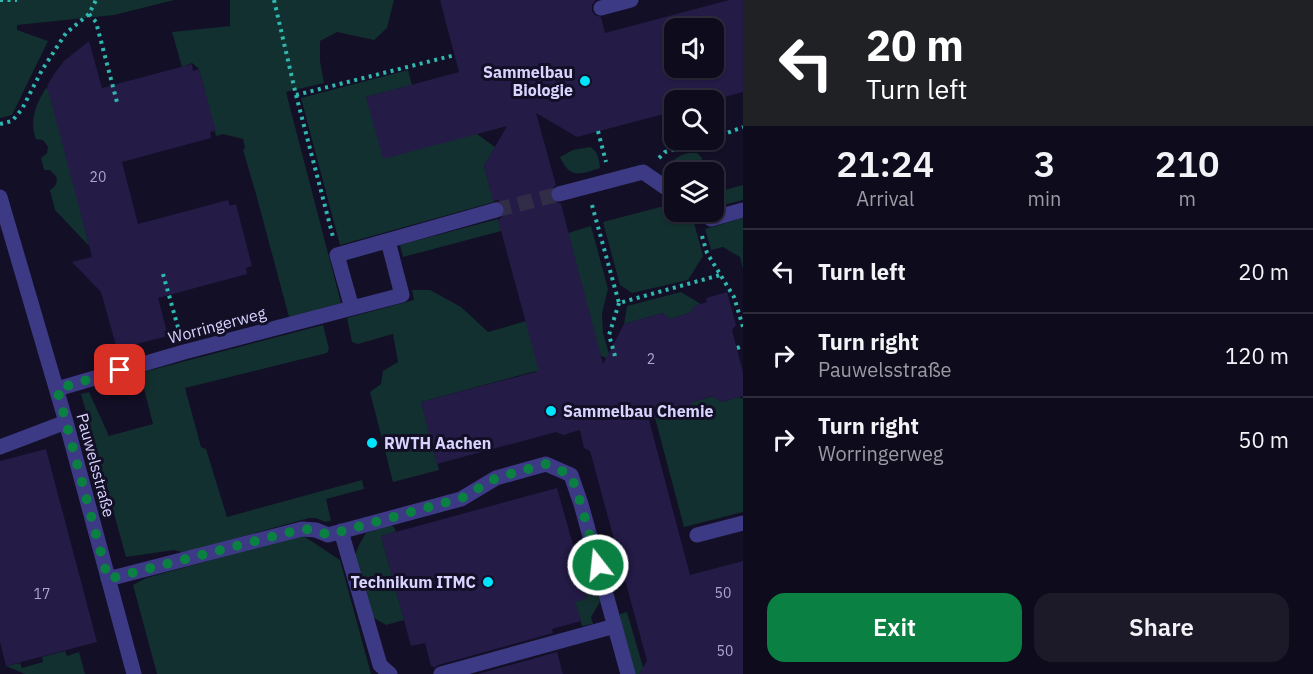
<!DOCTYPE html>
<meta charset="utf-8">
<style>
:root{--surface:#0e0b1c;--page:#1c1929;--text:#f1f3f6;--muted:#9b9ba3;--line:#2e2b3b;--accent:#0b8043}
body{margin:0;font-family:"IBM Plex Sans",sans-serif;background:var(--page);color:var(--text);height:100vh;display:flex;flex-direction:column;font-size:22px;white-space:nowrap}
*{box-sizing:border-box;margin:0}
p{font-size:20px;color:var(--muted)}
.icon{flex:none;width:33px;height:33px;fill:none;stroke:currentColor;stroke-width:2;stroke-linecap:round;stroke-linejoin:round}
.map{position:relative;flex:1;overflow:hidden}
.side{display:flex;flex-direction:column;background:var(--surface);width:570px}
.side>*{flex:none}
.guide{background:#202124;color:#fff;overflow:hidden}
.buttons{position:absolute;left:664px;top:18px;display:grid;gap:12px}
.buttons a{display:grid;place-items:center;width:60px;height:60px;border-radius:12px;background:var(--surface);box-shadow:0 2px 4px #0004,0 0 0 2px var(--line);font-size:30px}
.pin{position:absolute;display:grid;place-items:center;width:51px;height:51px;color:#fff;margin:-26px;border-radius:12px;box-shadow:0 3px 9px #0006}
.me{position:absolute;width:66px;margin:-33px;rotate:344deg;stroke-linejoin:round;filter:drop-shadow(0 0 4px #0008)}
.turn{display:flex;align-items:center;gap:21px;height:126px;padding:0 24px;font-size:27px}
.turn .icon{width:78px;height:78px;stroke-width:2.5}
.turn b{display:block;font-size:42px;line-height:51px}
.eta{display:flex;justify-content:space-evenly;align-items:center;height:102px;text-align:center}
.eta b{font-size:36px;font-weight:600;line-height:42px}
.button{display:flex;gap:12px;margin-top:auto;padding:12px 24px}
.button a{flex:1;height:69px;border-radius:18px;background:var(--accent);color:#fff;font-size:24px;font-weight:600;line-height:69px;text-align:center}
.button a+a{background:var(--page);color:var(--text)}
ul{padding:0;list-style:none}
li{display:flex;align-items:center;gap:18px;height:84px;padding:0 24px;border-top:2px solid var(--line)}
li div{flex:1}
li b{display:block;font-size:22px}
li em{font-style:normal}
main{display:flex;flex:1;min-height:0}
.map>svg:first-child{display:block}
</style>
<main>
<div class="map">
<svg width="743" height="674" viewBox="0 0 743 674">
<rect width="100%" height="100%" fill="#130f26"/>
<path fill="#12302f" d="M0,0H174L114,15L17,25V30L48,41L12,115L0,118Z
M230,0H394L387,28L374,40L337,32L320,41V61L324,83L286,92L341,303L289,317L256,194L243,150L245,148L243,139L223,134L216,136L199,69L192,63L182,67L172,32L230,26Z
M408,70L412,85L366,97L477,134L495,147L484,166L494,202L340,245L301,98Z
M50,85L89,246L55,210L50,190C56,187 58,182 56,176L50,170H44L41,158L47,153L48,147L43,140L36,139C29,122 36,103 46,88L48,89Z
M590,147C598,151 599,159 600,168C581,174 570,180 560,157L573,150Z
M688,153H697L702,158L701,167L699,172H675V181L668,178C665,165 676,156 688,153Z
M743,185V200L719,206L714,203V193Z
M668,205L675,206V212H683L693,219L703,256L688,280L632,293L620,285L603,222Z
M743,218V269L740,257L723,247L711,250L705,229Z
M498,219L501,231L403,257L400,245Z
M591,226L608,289L602,313L603,333L610,357L606,358L600,355L568,233Z
M412,290H430L461,307L488,332L526,321L541,375L536,371L421,402L439,470L393,482L370,392L381,384L383,371L398,362L393,334L358,344L352,342L347,318L414,300Z
M681,292L701,304L690,313L670,319L663,313L624,324L627,306Z
M323,325L329,349L327,353L185,388L201,447L206,449L227,517L362,480L364,489L326,499L331,521L325,522L316,518H309L194,550L182,552L174,550L126,557L81,394L89,392L109,436L153,424L140,373Z
M713,396L721,402L739,397L742,399L743,396V512L684,527L655,418L693,402Z
M390,525L394,527L396,532L381,536L404,620L386,625L369,615L354,557L359,545L366,533Z
M302,535L340,560L371,674H157L133,585L146,578Z
M592,582L595,584L600,602L591,617L593,624L582,626L575,602L587,598L585,593L590,591L588,584Z
M627,612L645,674H634L619,620L620,614Z
M65,651L67,656L79,652L85,674H25L6,666L20,663L22,668L43,662L42,657Z"/>
<path fill="#241b47" fill-rule="evenodd" d="M440,0H596L592,5V11L595,15L601,17L605,33L729,0H743V92L713,100H675V111L577,137L536,113L556,185L550,191L549,196L553,201L561,204L603,364L624,324L663,313L670,319L690,313L694,306L707,302L706,298L727,292L736,325L732,330L743,372V396L721,402L712,396L693,402L689,409L649,420L690,575L743,561V674H639L647,661L590,451L584,448L580,430L563,435L556,432L437,464L421,402L539,371L498,220L503,216L505,208L502,203L498,200L493,201L484,166L507,126L383,159L366,97L459,72ZM675,28H714V68H675Z
M89,41L102,88L192,64L193,71L199,69L216,131L210,132L211,138L122,162L138,224L228,200L230,206L236,204L252,266L246,268L247,274L158,298L168,336L117,349L101,292L72,262L92,257L47,86L54,74L64,61Z
M46,449L97,642L6,666L0,642V461Z
M557,488L573,545L585,554L588,567L582,580L587,598L575,602L581,621L552,629L553,633L438,665L434,668L433,666H431L425,643L411,646L381,536Z
M557,652L563,674H478Z"/>
<g fill="none" stroke-linecap="round" stroke-linejoin="round">
<path stroke="#312d47" stroke-width="15" stroke-dasharray="15 8" stroke-linecap="butt" d="M496,210L559,194"/>
<path stroke="#2fb8b0" stroke-width="4" stroke-dasharray="3 4.5" stroke-linecap="butt" d="M0,0H17
M274,0L296,95L333,237
M89,14L96,22L118,106
M296,95L455,55
M0,124L12,121L22,109L42,70L66,33L89,14L96,0
M598,131L606,162
M714,138L743,127
M659,158L665,152L709,140
M592,205L619,303L720,275
M702,236L707,253L734,297L743,327
M163,274L179,331
M737,348L743,346
M615,356L609,335L619,303"/>
<path stroke="#3d3a85" stroke-width="15" d="M601,8L631,0
M559,194L643,172L675,194
M0,197L66,422L134,674
M700,212L711,219L743,210
M352,308L402,295L388,241
M57,389L184,352L352,308L337,255L496,210
M0,447L66,422
M341,531L380,665L390,674
M697,535L743,523
M108,579L302,529L316,530L328,535L461,499L496,478L546,464L571,475L581,504L628,674
M441,674L615,626"/>
</g>
<g fill="none" stroke-linecap="round" stroke-linejoin="round">
<path stroke="#0b8043" stroke-width="10" stroke-dasharray="0 18" d="M120,370L57,389L108,579L302,529L316,530L328,535L462,498L496,478L546,464L571,475L581,504L598,565"/>
</g>
<g fill="#00e5ff" stroke="#130f26" stroke-width="2">
<circle cx="585" cy="81" r="6"/>
<circle cx="551" cy="411" r="6"/>
<circle cx="372" cy="443" r="6"/>
<circle cx="488" cy="582" r="6"/>
</g>
<g text-anchor="middle" stroke-width="6" stroke-linejoin="round" paint-order="stroke">
<g font-size="14" fill="#aca6d1">
<text x="98" y="182">20</text>
<text x="651" y="364">2</text>
<text x="723" y="598">50</text>
<text x="42" y="599">17</text>
<text x="725" y="656">50</text>
</g>
<g font-size="16" font-weight="bold" fill="#d9d4ff" stroke="#130f26" text-anchor="end">
<text x="573" y="78">Sammelbau<tspan x="573" dy="18">Biologie</tspan></text>
<text x="563" y="417" text-anchor="start">Sammelbau Chemie</text>
<text x="384" y="449" text-anchor="start">RWTH Aachen</text>
<text x="476" y="588">Technikum ITMC</text>
</g>
<g font-size="16" fill="#d9d4ff" stroke="#130f26">
<text transform="translate(217 325) rotate(-15)" y="6">Worringerweg</text>
<text transform="translate(96 465) rotate(75)" y="6">Pauwelsstraße</text>
</g>
</g>
</svg>
<div class="buttons">
<a><svg class="icon" aria-label="sound" viewBox="0 0 24 24"><path d="M4 9h4l5-4v14l-5-4H4zM17 9q2 3 0 6"/></svg></a>
<a><svg class="icon" aria-label="search" viewBox="0 0 24 24"><circle cx="10" cy="10" r="6"/><path d="M15 15l6 6"/></svg></a>
<a><svg class="icon" aria-label="layers" viewBox="0 0 24 24"><path d="M12 4l9 5-9 5-9-5zM3 14l9 5 9-5"/></svg></a>
</div>
<div class="pin" style="left:120px;top:370px;background:#d93025"><svg class="icon" aria-label="arrive" viewBox="0 0 24 24"><path d="M6 21V4h12l-3 4 3 4H6"/></svg></div>
<svg class="me" style="left:598px;top:565px" viewBox="-20 -20 40 40"><circle r="17" fill="#0b8043" stroke="#fff" stroke-width="3"/><path d="M0-11L8 9 0 5-8 9z" fill="#fff"/></svg>
</div>
<section class="side">
<div class="guide">
<div class="turn"><svg class="icon" aria-label="left" viewBox="0 0 24 24"><path d="M17 20v-9H6M10 6l-5 5 5 5"/></svg><div><b>20 m</b>Turn left</div></div>
</div>
<div class="eta">
<div><b>21:24</b><p>Arrival</p></div>
<div><b>3</b><p>min</p></div>
<div><b>210</b><p>m</p></div>
</div>
<ul>
<li><svg class="icon" aria-label="left" viewBox="0 0 24 24"><path d="M17 20v-9H6M10 6l-5 5 5 5"/></svg><div><b>Turn left</b></div><em>20 m</em></li>
<li><svg class="icon" aria-label="right" viewBox="0 0 24 24"><path d="M7 20v-9h11M14 6l5 5-5 5"/></svg><div><b>Turn right</b><p>Pauwelsstraße</p></div><em>120 m</em></li>
<li><svg class="icon" aria-label="right" viewBox="0 0 24 24"><path d="M7 20v-9h11M14 6l5 5-5 5"/></svg><div><b>Turn right</b><p>Worringerweg</p></div><em>50 m</em></li>
</ul>
<div class="button"><a>Exit</a><a>Share</a></div>
</section>
</main>
